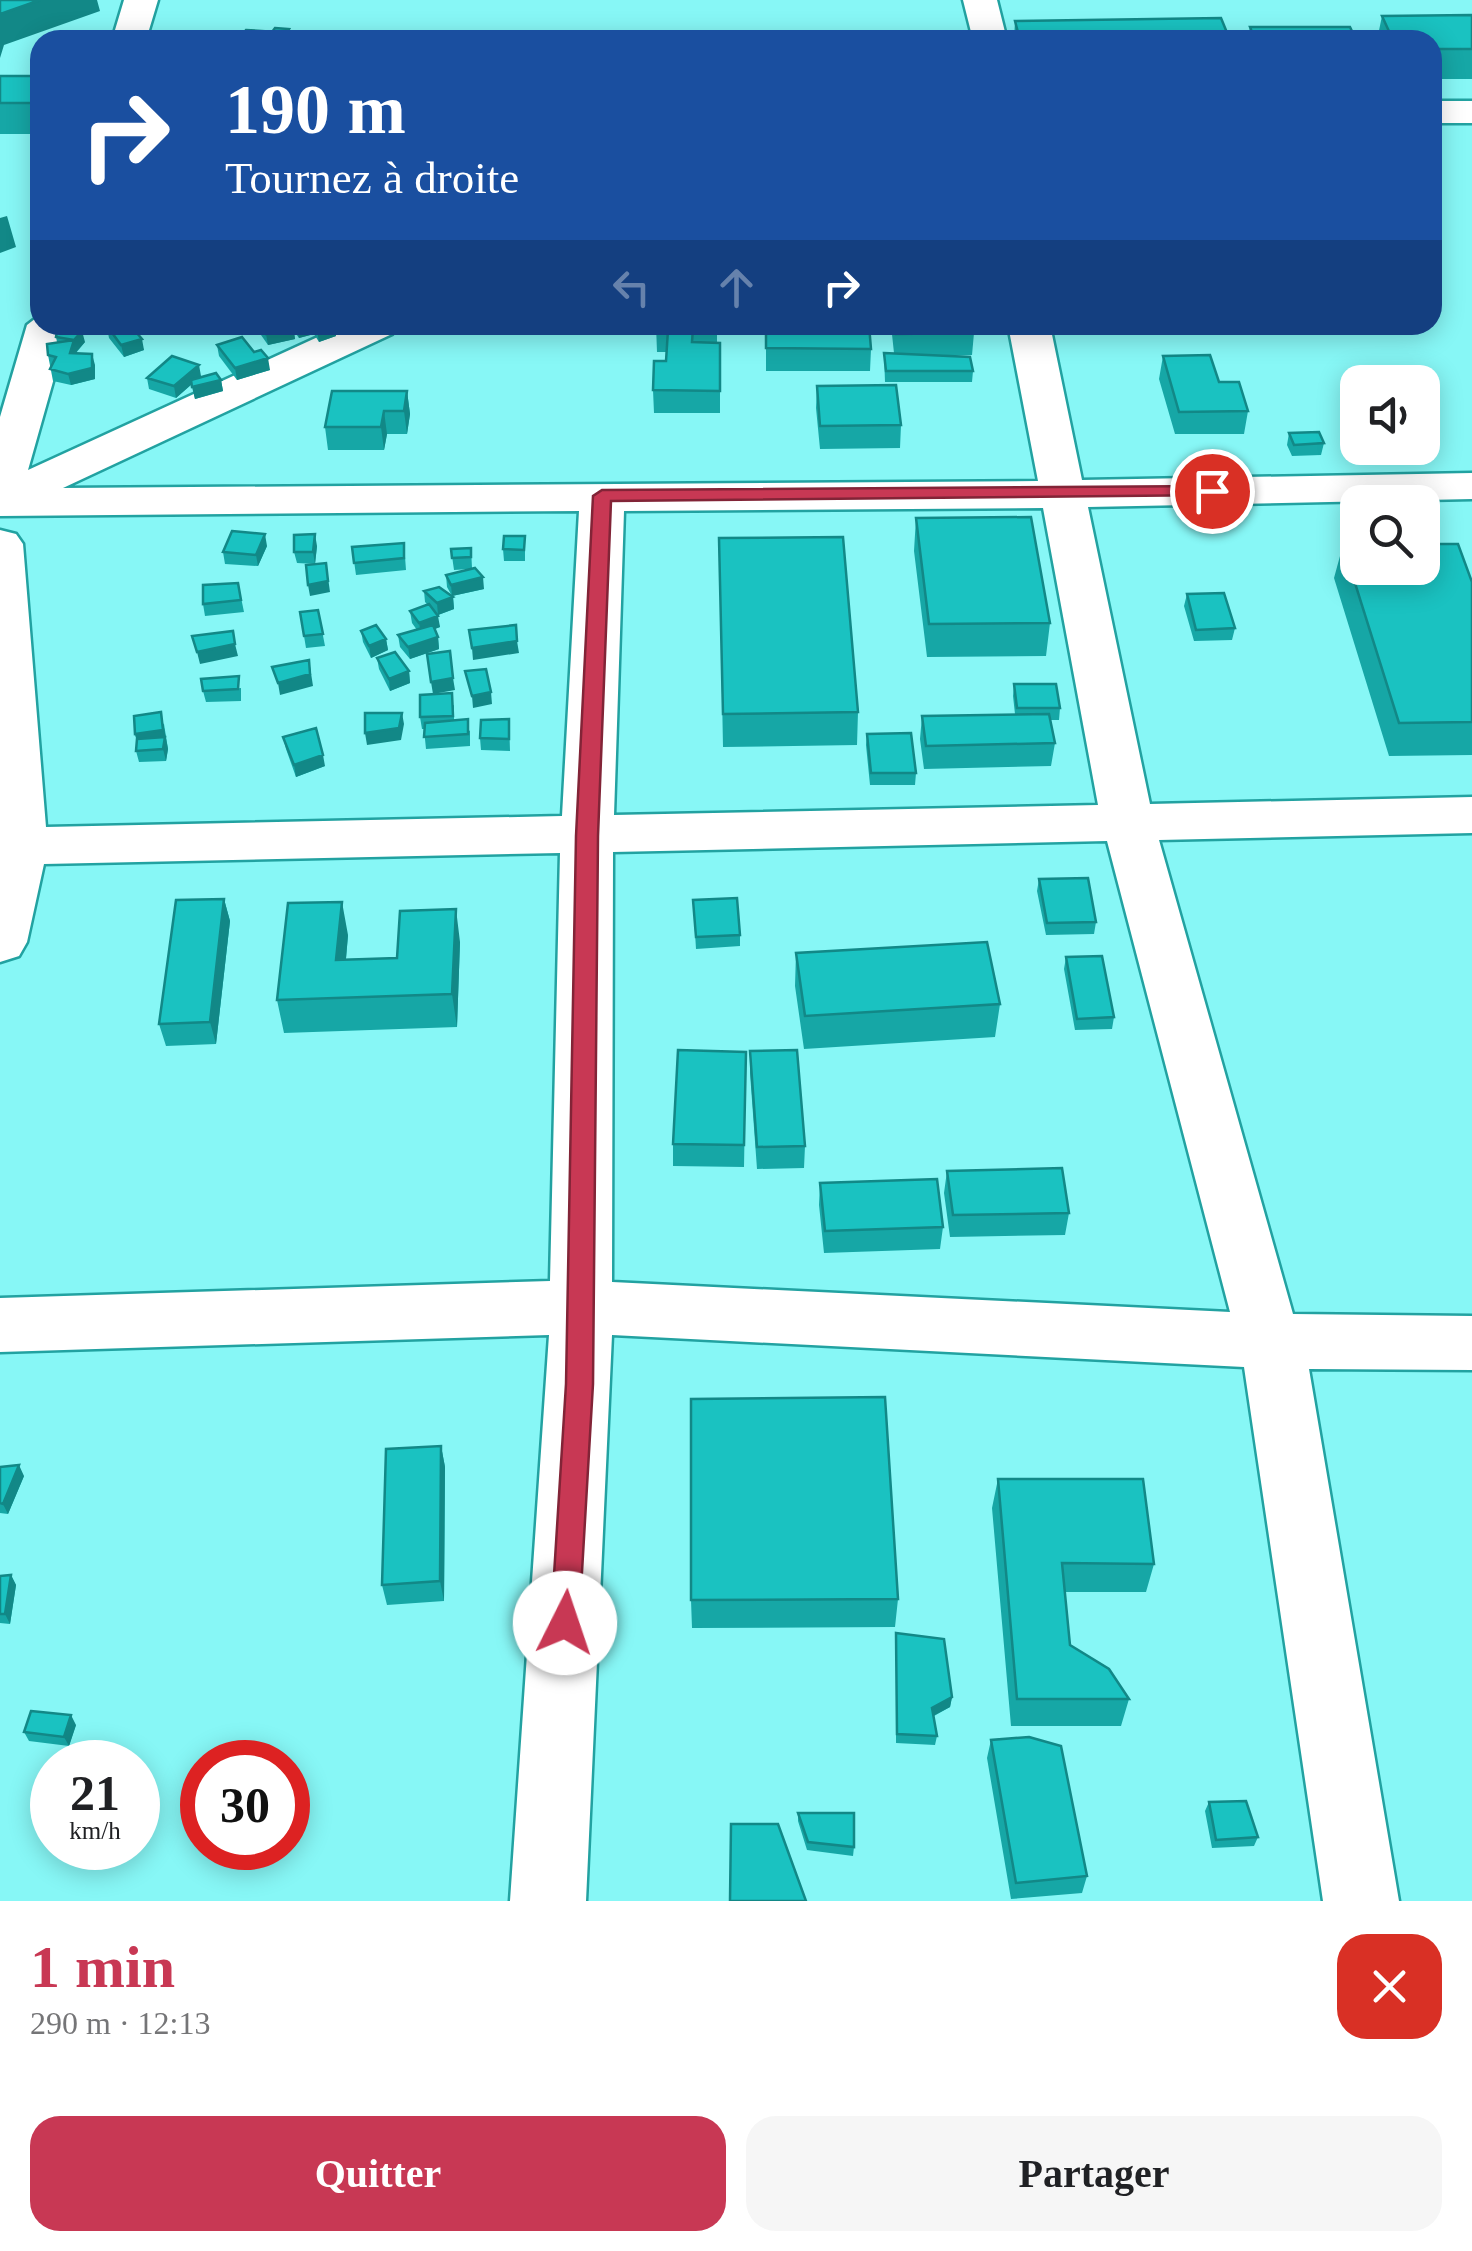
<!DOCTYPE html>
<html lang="fr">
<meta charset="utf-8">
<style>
:root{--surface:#fff;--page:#f6f6f6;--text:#202124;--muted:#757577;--accent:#c83854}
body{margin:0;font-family:Georgia,serif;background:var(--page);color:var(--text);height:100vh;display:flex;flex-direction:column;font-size:38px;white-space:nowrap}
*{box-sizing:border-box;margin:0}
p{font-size:32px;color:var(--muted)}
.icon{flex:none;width:55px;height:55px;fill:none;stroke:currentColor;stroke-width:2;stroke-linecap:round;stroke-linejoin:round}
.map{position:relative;height:1901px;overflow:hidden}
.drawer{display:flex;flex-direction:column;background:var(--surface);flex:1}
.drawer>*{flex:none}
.banner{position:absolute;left:30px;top:30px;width:1412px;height:305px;border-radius:30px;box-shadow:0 5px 25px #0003;background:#1a4fa0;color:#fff;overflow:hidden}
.buttons{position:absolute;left:1340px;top:365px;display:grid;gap:20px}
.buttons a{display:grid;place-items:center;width:100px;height:100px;border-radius:20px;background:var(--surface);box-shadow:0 5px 25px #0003;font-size:50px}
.speed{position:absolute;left:30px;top:1740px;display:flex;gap:20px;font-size:50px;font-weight:700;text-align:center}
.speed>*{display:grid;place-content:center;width:130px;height:130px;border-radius:50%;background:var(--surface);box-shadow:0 5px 25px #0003;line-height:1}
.speed small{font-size:25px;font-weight:400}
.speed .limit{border:15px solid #d22;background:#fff;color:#111}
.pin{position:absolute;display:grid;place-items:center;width:85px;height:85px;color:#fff;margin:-42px;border:5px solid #fff;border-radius:50%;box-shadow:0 2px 10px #0007}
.me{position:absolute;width:110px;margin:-55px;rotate:4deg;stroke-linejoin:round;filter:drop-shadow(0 0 8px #0008)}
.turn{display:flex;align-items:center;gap:35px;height:210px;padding:0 30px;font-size:45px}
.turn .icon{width:130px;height:130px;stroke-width:2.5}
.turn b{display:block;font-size:70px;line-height:85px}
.lanes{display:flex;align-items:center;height:95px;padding:0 30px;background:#0003;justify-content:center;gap:50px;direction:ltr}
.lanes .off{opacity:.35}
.round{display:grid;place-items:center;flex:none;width:105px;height:105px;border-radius:30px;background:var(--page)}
.head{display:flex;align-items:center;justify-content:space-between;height:170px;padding:0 30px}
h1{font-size:60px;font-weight:800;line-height:75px;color:var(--accent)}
.action{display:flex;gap:20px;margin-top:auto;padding:20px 30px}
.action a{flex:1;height:115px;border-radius:30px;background:var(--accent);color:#fff;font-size:40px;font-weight:800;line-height:115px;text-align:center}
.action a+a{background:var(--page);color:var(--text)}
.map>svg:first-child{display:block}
</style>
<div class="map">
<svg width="1472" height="1901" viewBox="0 0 1472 1901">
<rect width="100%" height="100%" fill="#87f7f6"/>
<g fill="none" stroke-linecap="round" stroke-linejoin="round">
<defs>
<path id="minor" d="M124,0H158L146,40H112Z
M963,0H997L1007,40H973Z
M1432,101H1472V123H1432Z
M40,315V325H69L28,470L344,325H398L392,334L63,488L1038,481L1008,325H1050L1082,480L1472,473V499L1088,507L1150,804L1472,797V833L1159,840L1293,1314L1472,1316V1370L1309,1369L1399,1901H1323L1244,1367L612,1335L586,1901H510L549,1335L0,1352V1298L550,1281L560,853L44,864L27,942L19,956L0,962V530L16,534L23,544L46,827L562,816L579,511L0,516V417L27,325ZM1043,508L1098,805L614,815L624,511ZM1107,841L1230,1312L612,1282L613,852Z"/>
</defs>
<use href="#minor" stroke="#22a2a1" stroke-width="5"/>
<use href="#minor" fill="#fff" fill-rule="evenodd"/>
</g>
<path fill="#16a7a6" d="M1472,15V79H1432V40H1377L1382,16Z
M1015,21L1230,40H1014Z
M1250,27L1356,40H1248Z
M0,76H40V134H0Z
M96,325H131L144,350L124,357L109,338L107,328L97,329Z
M260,325H334L336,336L319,342L314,334L299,338L294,331L295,339L268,345L261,335Z
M656,325H717V343H720V413H654L653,390L666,361V352H657Z
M766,325L871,349L870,371H766Z
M891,325H973L974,333L972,355L948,356L973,371L972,382H885L884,353H894Z
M1163,325H1196L1195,331L1167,334Z
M56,337L85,342L76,353L95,365V379L71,385L53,381L48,355L57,342Z
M217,345L254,352L270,370L237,380L219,356Z
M1163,356L1219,382L1248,411L1244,434H1175L1159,379Z
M201,376L199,378L221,380L223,391L195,399L192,384L176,398L149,389L147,378Z
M817,386L901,425L900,448L820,449L816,408Z
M407,391L410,414L407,434H387L384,450H328L325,427Z
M1289,433L1324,443L1321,455L1292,456L1287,445Z
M916,518L1050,623L1046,656L927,657L914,551Z
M525,536V561H504L503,549Z
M719,538L858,712L857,745L723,747Z
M404,543L406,570L356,575L352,547Z
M1343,545L1472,582V755L1389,756L1334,578Z
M267,546L258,566L225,564L223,552Z
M317,546L315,564L297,563L294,552Z
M471,548L472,568L484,589L452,596L447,587L446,575L469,569L454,570L451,549Z
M238,583L244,612L205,616L203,604Z
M424,591L453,597L454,609L438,615L434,611L440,627L435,629L438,637L439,649L410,659L400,647L398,635L417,630L412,623L410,611L428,605L425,602Z
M1187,594L1235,628L1232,640L1194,641L1184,606Z
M318,610L325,646L306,648L300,612Z
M361,631L386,639L388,650L371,658L363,642Z
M377,658L409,671L410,683L390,691L379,669Z
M1014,684L1060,708L1059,720H1050L1055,743L1051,766L924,769L920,739L922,716L1015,714L1013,696Z
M241,688V701L206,702L203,691Z
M454,705V720L470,731V746L426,749L424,729H422L420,717Z
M509,719L510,751L481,750L480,738Z
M164,724L168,749L166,761L139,762L136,751L137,742L135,734Z
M867,734L916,773L915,785H870L866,745Z
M283,737L325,766L296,777L286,749Z
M1039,879L1096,922L1094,934L1046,935L1037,891Z
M224,899L230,921L216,1044L166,1046L159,1024Z
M693,900L740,935V946L696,949Z
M348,935L346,959L397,958L460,942L457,1027L284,1033L277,1000Z
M796,953L1000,1004L995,1037L804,1049L795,986Z
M1066,957L1114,1017L1112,1029L1075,1030L1064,969Z
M750,1051L805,1146L804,1168L757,1169L750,1073Z
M746,1052L744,1167L673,1166V1144Z
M947,1171L1069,1213L1065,1235L950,1237L944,1193Z
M820,1183L943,1227L940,1249L824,1253L819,1205Z
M441,1446L445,1467L444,1601L387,1605L382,1585Z
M0,1467L24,1476L8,1514L0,1513Z
M998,1479L1154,1564L1146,1592H1065L1070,1645L1129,1699L1121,1726H1011L992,1508Z
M11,1575L16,1585L10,1624L0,1623V1576Z
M898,1599L895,1627L692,1628L691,1600Z
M896,1633L952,1697L950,1707L934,1716L937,1736L935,1745L896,1743Z
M76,1725L69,1746L29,1741L24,1732Z
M991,1740L1087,1876L1082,1893L1011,1899L987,1758Z
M1209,1802L1258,1837L1254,1846L1212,1848L1205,1811Z
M798,1813L854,1847L853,1856L807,1850L798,1821Z"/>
<path fill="#128887" d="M40,0H97L100,11L4,45L0,58V14Z
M289,29L291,40H282Z
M7,216L16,247L0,253V218Z
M96,325H131L97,329Z
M303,325H312L314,334L299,338L297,327Z
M334,325L336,336L319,342L317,330Z
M293,327L295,339L268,345L266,334Z
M82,331L85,342L77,351L73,364L70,353L74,340Z
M142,339L144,350L124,357L121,345Z
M92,354L95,365V379L71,385L68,374Z
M268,358L270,370L237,380L235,368Z
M199,365L201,376L176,398L174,386Z
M221,380L223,391L195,399L192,387Z
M407,391L410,414L407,434L404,411Z
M384,411L387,434L384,450L381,427Z
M265,534L267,546L258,566L256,555Z
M315,534L317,546L315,564L313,552Z
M326,563L330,592L310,596L308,585Z
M483,577L484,589L452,596L451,585Z
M453,597L454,609L438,615L437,603Z
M438,616L440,627L421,634L419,623Z
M438,637L439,649L410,659L408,647Z
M386,639L388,650L371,658L369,646Z
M517,641L519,653L473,660L472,648Z
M235,644L238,656L200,664L197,652Z
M309,660L313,686L280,695L278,683Z
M409,671L410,683L390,691L389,679Z
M453,678L455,690L433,694L431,682Z
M491,692L492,704L473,708L472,696Z
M161,712L168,749L166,761L163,749L138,745L135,734Z
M402,713L404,724L401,740L367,745L365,733Z
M323,755L325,766L296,777L294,765Z
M224,899L230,921L216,1044L210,1022Z
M342,902L348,935L343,992L336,960Z
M456,909L460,942L457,1027L452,994Z
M441,1446L445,1467L444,1601L440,1581Z
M19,1465L24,1476L8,1514L3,1504Z
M11,1575L16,1585L10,1624L5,1614Z
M952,1697L950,1707L931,1717L932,1708Z
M71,1715L76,1725L69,1746L64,1737Z"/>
<path fill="#1ac2c1" stroke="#128887" stroke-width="2.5" d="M0,0H40L0,14Z
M1472,15V49H1432V40H1393L1382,16Z
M1221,18L1230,40H1020L1015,21Z
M1250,27H1350L1356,40H1255Z
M275,28L289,29L282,40H266Z
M246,30L263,31L257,40L239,39Z
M0,76H40V103H0Z
M58,325H80L82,331L74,340L56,337Z
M111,325H130L142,339L121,345L107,326Z
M260,325H292L293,327L266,334Z
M314,325H334L317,330Z
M656,325H717V328H693L692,342L720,343V391L653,390L654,361H666L668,330H656Z
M766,325H869L871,349L766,348Z
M895,325H973L974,333L896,334Z
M242,337L254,352L261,350L268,358L235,368L217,345Z
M74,340L70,353L92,354V368L68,374L50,369L56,357L48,355L47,344Z
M884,353L970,357L973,371H886Z
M1210,355L1219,382H1239L1248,411L1179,412L1163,356Z
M172,356L199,365L174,386L147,378Z
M216,373L221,380L192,387L191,380Z
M896,385L901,425L820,426L817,386Z
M332,391H407L404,411H384L381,427H325Z
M1319,432L1324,443L1294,445L1289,433Z
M1031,517L1050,623L929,624L916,518Z
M232,531L265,534L256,555L223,552Z
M315,534L313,552H294V535Z
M504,536H525L524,550L503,549Z
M843,537L858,712L723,714L719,538Z
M404,543V558L354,563L352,547Z
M1422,544H1458L1472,582V722L1399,723L1343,545H1358V568H1422Z
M471,548V557L452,558L451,549Z
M326,563L328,581L308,585L306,565Z
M475,568L483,577L451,585L446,575Z
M238,583L241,600L203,604V585Z
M439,587L453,597L437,603L424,591Z
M1224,593L1235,628L1196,630L1187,594Z
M429,604L438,616L419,623L410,611Z
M318,610L323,634L304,636L300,612Z
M376,625L386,639L369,646L361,631Z
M433,625L438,637L408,647L398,635Z
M516,625L517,641L472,648L469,630Z
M233,631L235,644L197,652L192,636Z
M450,651L453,678L431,682L427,654Z
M395,652L409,671L389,679L377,658Z
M309,660L310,674L278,683L272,667Z
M486,669L491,692L472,696L465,671Z
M239,676L238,689L203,691L201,679Z
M1014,684H1056L1060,708H1017Z
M452,693L453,716L420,717V695Z
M161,712L163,730L135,734L134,716Z
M365,713H402L399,728L365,733Z
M1049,714L1055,743L926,746L922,716Z
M468,719V734L424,737L425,723Z
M509,719V739L480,738L481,720Z
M316,728L323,755L294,765L283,737Z
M911,733L916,773H871L867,734Z
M165,737L163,749L136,751L137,739Z
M1088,878L1096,922L1047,923L1039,879Z
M737,898L740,935L696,937L693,900Z
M224,899L210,1022L159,1024L176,900Z
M342,902L336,960L397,958L400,911L456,909L452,994L277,1000L288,903Z
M987,942L1000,1004L805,1016L796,953Z
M1102,956L1114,1017L1077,1019L1066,957Z
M678,1050L746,1052L744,1145L673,1144Z
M797,1050L805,1146L757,1147L750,1051Z
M1062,1168L1069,1213L953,1215L947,1171Z
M937,1179L943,1227L825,1231L820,1183Z
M885,1397L898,1599L691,1600V1399Z
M441,1446L440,1581L382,1585L386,1449Z
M19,1465L3,1504L0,1503V1467Z
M998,1479H1143L1154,1564L1062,1563L1070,1645L1109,1669L1129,1699H1017Z
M11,1575L5,1614H0V1576Z
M896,1633L944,1639L952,1697L932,1708L937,1736L897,1734Z
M31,1711L71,1715L64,1737L24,1732Z
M1029,1737L1061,1746L1087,1876L1016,1883L991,1740Z
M1246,1801L1258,1837L1216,1840L1209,1802Z
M798,1813H854V1847L808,1842Z
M731,1824H778L806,1901H730Z"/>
<path fill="#c83854" stroke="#822437" stroke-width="2.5" d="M1212,486L1219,487V495L611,501L598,836L593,1384L579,1623L575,1632L565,1636L555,1632L551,1623L566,1384L576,836L593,496L602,490Z"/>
</svg>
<div class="buttons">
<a><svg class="icon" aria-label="sound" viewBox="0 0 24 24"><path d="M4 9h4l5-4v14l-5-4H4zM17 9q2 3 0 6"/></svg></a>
<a><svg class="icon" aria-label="search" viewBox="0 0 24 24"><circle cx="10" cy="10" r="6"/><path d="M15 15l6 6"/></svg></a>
</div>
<div class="speed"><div>21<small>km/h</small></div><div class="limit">30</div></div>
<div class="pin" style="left:1212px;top:491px;background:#d93025"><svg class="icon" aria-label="arrive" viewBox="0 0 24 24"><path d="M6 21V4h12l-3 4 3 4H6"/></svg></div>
<svg class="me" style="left:565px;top:1623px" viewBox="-20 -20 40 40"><circle r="19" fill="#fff"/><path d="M0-13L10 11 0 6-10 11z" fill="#c83854"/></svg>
<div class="banner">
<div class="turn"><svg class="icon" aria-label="right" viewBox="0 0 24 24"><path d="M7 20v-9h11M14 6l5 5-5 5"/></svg><div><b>190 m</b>Tournez à droite</div></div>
<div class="lanes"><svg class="icon off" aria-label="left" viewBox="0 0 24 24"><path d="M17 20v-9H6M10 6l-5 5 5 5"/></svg><svg class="icon off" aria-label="ahead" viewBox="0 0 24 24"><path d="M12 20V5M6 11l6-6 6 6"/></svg><svg class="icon" aria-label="right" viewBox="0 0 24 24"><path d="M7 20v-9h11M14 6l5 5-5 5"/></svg></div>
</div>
</div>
<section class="drawer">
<div class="head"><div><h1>1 min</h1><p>290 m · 12:13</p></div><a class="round" style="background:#d93025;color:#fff"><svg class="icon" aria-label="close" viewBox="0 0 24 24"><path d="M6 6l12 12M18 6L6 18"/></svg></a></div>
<div class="action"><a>Quitter</a><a>Partager</a></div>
</section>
